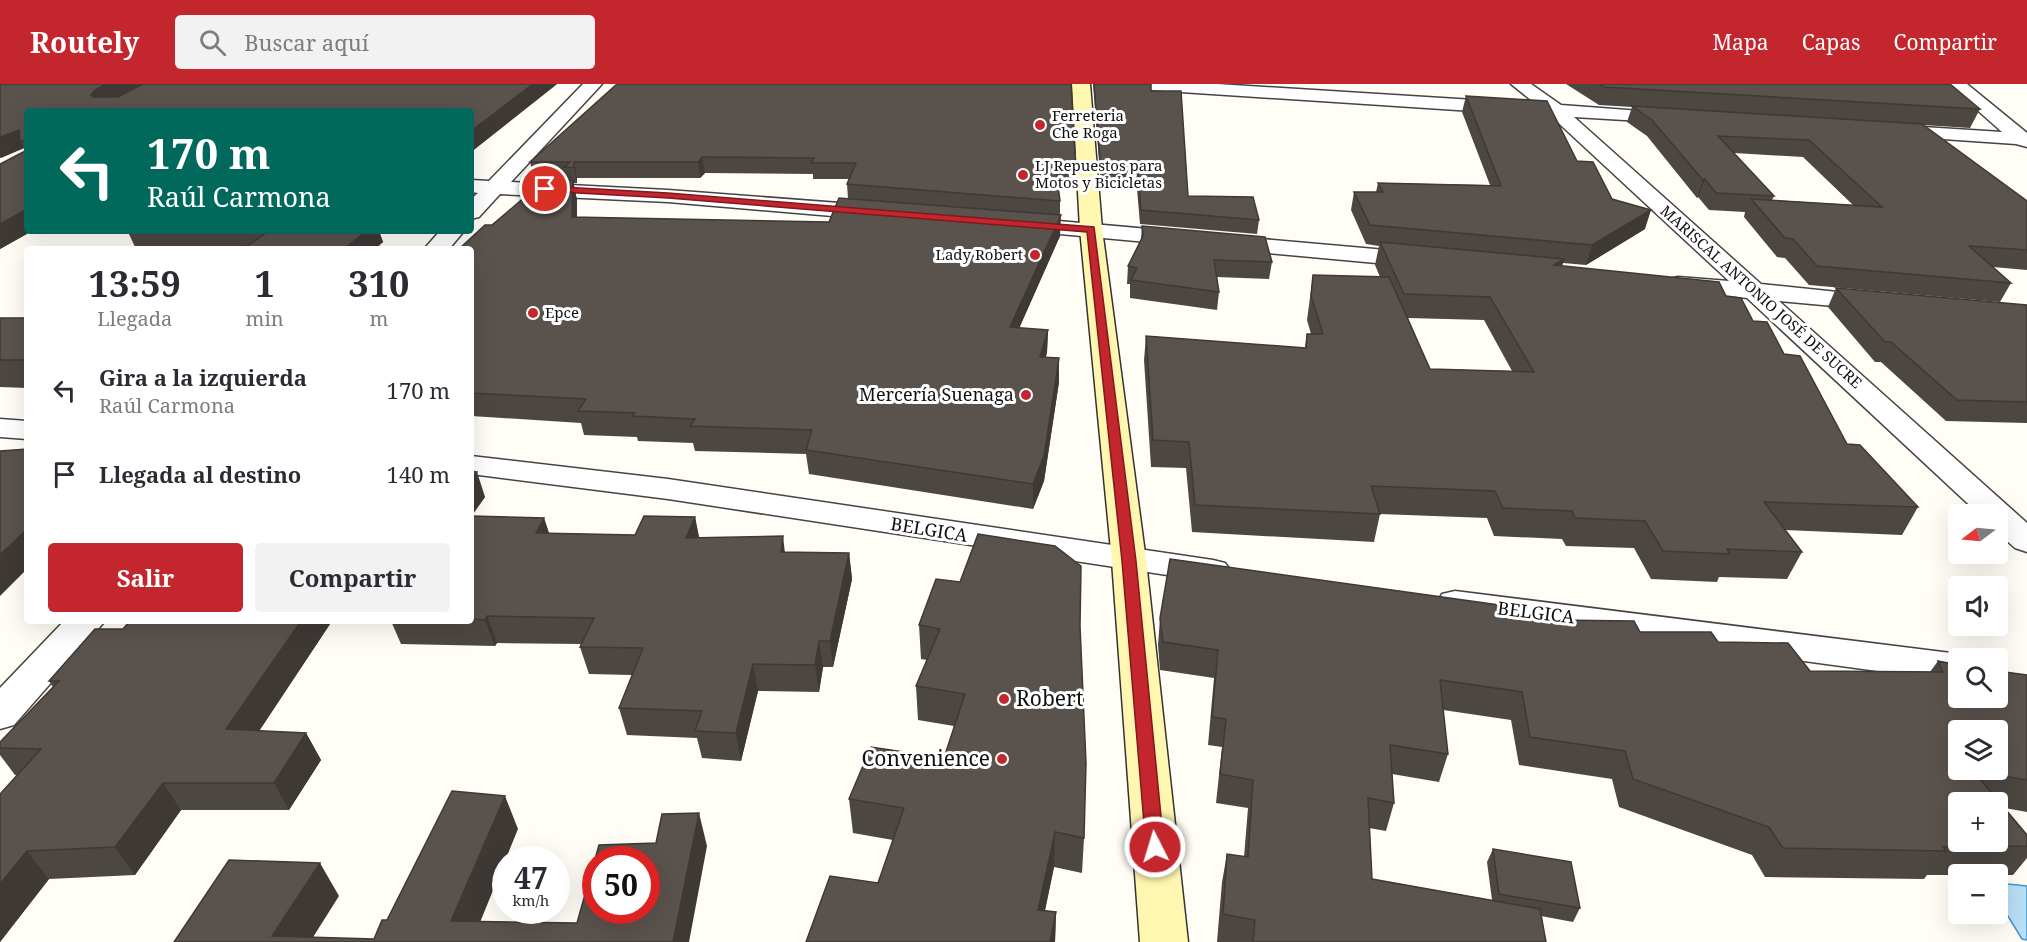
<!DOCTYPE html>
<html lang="es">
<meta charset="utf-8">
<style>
:root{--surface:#fff;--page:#f2f2f3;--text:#2b2b33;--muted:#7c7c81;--accent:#c4262e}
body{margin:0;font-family:"Noto Serif",serif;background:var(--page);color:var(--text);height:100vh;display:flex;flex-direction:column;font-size:22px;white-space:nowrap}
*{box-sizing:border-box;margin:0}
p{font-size:20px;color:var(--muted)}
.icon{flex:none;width:33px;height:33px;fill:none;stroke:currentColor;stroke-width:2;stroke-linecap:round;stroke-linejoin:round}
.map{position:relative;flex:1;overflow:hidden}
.panel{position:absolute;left:24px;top:162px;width:450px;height:378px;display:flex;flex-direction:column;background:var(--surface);border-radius:6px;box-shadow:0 6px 24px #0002}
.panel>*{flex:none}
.guide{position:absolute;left:24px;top:24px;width:450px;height:126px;border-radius:6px;box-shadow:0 6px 24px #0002;background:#00695c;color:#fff;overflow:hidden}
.needle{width:39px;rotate:254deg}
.tools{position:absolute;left:1948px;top:420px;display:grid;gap:12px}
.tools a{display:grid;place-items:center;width:60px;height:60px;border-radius:6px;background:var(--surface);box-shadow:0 6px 24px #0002;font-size:30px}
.speed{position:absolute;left:492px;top:762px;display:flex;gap:12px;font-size:30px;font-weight:700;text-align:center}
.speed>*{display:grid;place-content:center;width:78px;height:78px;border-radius:50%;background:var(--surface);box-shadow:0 6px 24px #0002;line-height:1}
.speed small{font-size:15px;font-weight:400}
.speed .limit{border:9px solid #d22;background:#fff;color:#111}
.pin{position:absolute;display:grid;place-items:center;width:51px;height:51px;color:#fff;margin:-26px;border:3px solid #fff;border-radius:50%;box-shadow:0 2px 6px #0007}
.me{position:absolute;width:66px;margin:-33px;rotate:355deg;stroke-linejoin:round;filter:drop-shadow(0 0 4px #0008)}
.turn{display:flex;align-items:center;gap:21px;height:126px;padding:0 24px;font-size:27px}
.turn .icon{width:78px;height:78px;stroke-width:2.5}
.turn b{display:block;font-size:42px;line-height:51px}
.eta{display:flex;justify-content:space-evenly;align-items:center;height:102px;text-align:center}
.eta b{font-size:36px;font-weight:700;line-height:42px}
.primary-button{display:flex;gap:12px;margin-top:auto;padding:12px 24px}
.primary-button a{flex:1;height:69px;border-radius:6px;background:var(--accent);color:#fff;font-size:24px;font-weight:700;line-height:69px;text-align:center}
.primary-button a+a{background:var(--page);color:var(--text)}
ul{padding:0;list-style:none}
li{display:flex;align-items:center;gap:18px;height:84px;padding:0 24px}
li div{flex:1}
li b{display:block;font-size:22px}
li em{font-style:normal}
header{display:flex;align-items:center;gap:36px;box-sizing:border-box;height:84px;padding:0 30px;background:var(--accent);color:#fff}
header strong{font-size:28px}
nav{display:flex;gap:33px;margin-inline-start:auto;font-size:21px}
.search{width:420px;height:54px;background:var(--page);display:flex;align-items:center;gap:15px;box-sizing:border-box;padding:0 21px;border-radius:6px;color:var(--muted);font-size:22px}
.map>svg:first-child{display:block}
</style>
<header>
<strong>Routely</strong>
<div class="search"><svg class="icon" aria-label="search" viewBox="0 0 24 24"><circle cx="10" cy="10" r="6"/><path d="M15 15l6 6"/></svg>Buscar aquí</div>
<nav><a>Mapa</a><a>Capas</a><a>Compartir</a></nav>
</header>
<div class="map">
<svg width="2027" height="858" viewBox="0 0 2027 858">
<rect width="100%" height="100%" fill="#fffdf5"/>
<path fill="#b9e0f7" stroke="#3f96cf" stroke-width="1.5" d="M1998,799L2027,802V856L2022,855L1998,816Z"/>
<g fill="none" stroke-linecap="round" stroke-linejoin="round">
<defs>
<path id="street" d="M583,0H602L511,98L668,106L879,122L887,124L890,129L887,134L879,136L668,118L500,110L479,133L471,135V115L478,109L471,108V96L489,97Z
M1126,0H1217L1536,20L1511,0H1531L1561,21L1681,30L1684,34L1681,38L1675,39L1574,33L1761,200L1886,213L1890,218L1886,223L1877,226L1779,217L2027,439V468L2015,464L1998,449V430H1979L1747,214L1669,205L1666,200L1669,195L1678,193L1729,197L1551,32L1135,5L1129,4Z
M1948,0H1967L2027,49V63L2016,60L1884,51L1882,47L1884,43L1891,41L2002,48Z
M1014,133L1420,169L1428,171L1432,176L1428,181L1420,183L1006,145L1003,140L1006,135Z
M440,147H464L449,165H424Z
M0,335L27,337V355L0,353Z
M471,372L668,395L1213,476L1225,479L1231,487L1225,495L1213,498L668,415L471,390Z
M1455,507L1959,570L1973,574H1959V598L1442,528L1437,519L1442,510Z
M64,537H105L14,641L0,645V604Z"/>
<path id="secondary" d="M1072,0H1090L1102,145L1146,477L1188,858H1140L1112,477L1080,145Z"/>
</defs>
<use href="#street" stroke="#444" stroke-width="3"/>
<use href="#secondary" stroke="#333" stroke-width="3"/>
<use href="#street" fill="#fff" fill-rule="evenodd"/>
<use href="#secondary" fill="#fff6b0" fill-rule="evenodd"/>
</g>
<path fill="#4d4742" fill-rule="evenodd" d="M0,0H557L471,68V27H27V147H32L0,165V80L26,67L24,64L0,74Z
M617,0L1076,86L1075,102H1058L1060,117V152L1019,244L1048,246L1047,268L1046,273L1059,298L1044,397L1033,425L809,390L806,370L695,367L693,359L638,357L637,353L584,351L581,339L471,332V165L492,141L567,96V94H534L530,78ZM705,89L813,90V95H849L847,100L848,115L829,138L577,133V116L573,99H577V94H700Z
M1093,0H1151V7L1188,112L1259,136L1257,150L1140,140L1137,105L1101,103Z
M1566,0H1950L1980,25L1970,44L1923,41L2027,117V186L1993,183L2011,199L2000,218L1809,201L1785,174L1777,173L1744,133L1745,128L1709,126L1698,113L1697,114L1647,52L1627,38L1632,23L1599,21ZM1734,69L1803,73L1853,121L1772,116L1774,112Z
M1466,12L1577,77L1612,115L1645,145L1586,181L1563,179L1562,182L1726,212L1753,237L1784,270L1847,360L1918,423L1902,451L1785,446L1802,468L1787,495L1719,493L1717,498L1651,495L1634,464L1566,462L1562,455L1494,452L1487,434L1380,430L1374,458L1192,448L1186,384L1151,383L1144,276L1146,252L1305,264L1307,250H1311L1307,236L1313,191L1380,193L1375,181L1379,162L1366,160L1351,126L1354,108H1376L1378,99L1490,101L1462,28ZM1408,234L1484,236L1512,287L1430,285Z
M1142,142L1272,178L1269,195L1217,193L1219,208L1217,226L1130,214V200H1127L1128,182L1141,155Z
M379,147L383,158L375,165H136L128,148Z
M1836,204L2027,221V339L1946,337L1881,278H1875L1828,223Z
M0,234H27V304L0,303Z
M471,387L485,413L471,432L544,434L549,449L635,451L695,433L699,454L785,468L849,469L852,495L833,583H823L819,608L758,607L741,677L702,674L697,654L627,651L619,624L632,591L589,590L580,563L582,560L497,559L495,562L401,560L391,537H471Z
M1501,529L1718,558L1810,587L1930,588L1938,577L2027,591V728L2005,724L2027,751V774L2013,791H1927L1924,795L1765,793L1752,771L1619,723L1612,695L1519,681L1511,636L1443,626L1448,670L1439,698L1392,690L1394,719L1386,747L1369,744L1372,795L1492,816L1487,778L1493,765L1580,824L1573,838L1541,832L1546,858H1217L1222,798L1227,770L1244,773L1248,724L1216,719L1222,663L1208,661L1214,594L1160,586L1158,561L1160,534Z
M130,537H332L259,647L306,649L321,676L289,726H181L135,791L49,795L0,858L17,691H15L0,671V658L53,603L49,597L123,545Z
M919,541L1080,542L1084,754L1082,789L1054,783L1045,827L1056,828L1055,858H806L878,799L893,756L853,749L849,715L944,674L954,642L918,636L916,602L927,576L921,575Z"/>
<path fill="#3f3936" d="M106,0H144L103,21L91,11L96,5Z
M533,0H557L471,68V47Z
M19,46L20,57L24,64L1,74L0,71V53Z
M702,73L705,89L700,94L698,78Z
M574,78L577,94V99L574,84Z
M1705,95L1698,113L1697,114L1703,96Z
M573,96L577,116V154L572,133Z
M27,125V147H32L0,165V140Z
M1651,126L1645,145L1586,181L1592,161Z
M1061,131L1060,152L1010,265V243Z
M358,147H379L383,158L375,165H344Z
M1564,175L1557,198L1554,181Z
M1048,246L1047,268L1040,296V273Z
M1059,274V298L1044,397L1033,425V400Z
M477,388L485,413L471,433V395Z
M695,433L700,458L686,454Z
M544,434L552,459L536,449Z
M27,445V485L0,512V471Z
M783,452L786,478L781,468Z
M849,469L852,495L833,583L830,557Z
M487,532L497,559L495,562L485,536Z
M301,537H332L242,673L226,645Z
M819,557L823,583L819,608L815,581Z
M753,580L758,607L741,677L736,649Z
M306,649L321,676L289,726L274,699Z
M163,699L181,726L135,791L115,763Z
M505,712L518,745L472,858L451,837Z
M699,729L707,762L689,858H673Z
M1055,748L1054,783L1038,858V826Z
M27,767L49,795L0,858V800Z
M320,779L339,812L310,858L272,852Z
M1056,828L1055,858H1050Z"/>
<path fill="#5a524d" stroke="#3f3936" stroke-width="1.5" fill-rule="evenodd" d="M0,0H106L96,5L91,11L93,13H118L143,0H533L471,47V27H27V57H20L19,46L0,53Z
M617,0H1071L1076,86H1056L1060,117L847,100L856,79H811L814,74L702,73L698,78H574V84L564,83L570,78H530Z
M1094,0H1151V7H1181L1188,112L1253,113L1259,136L1141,126L1138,91L1101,89Z
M1599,0H1950L1980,25L1604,3Z
M1466,12L1547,17L1577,77L1593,78L1612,115L1651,126L1592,161L1370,141L1354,108H1383L1378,99L1501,102Z
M1632,22L1922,40L2027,117V166L1969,162L2011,199L1817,182L1793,155L1785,154L1751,115L1882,123L1809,56L1718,52L1774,112L1716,109L1705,95L1703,96L1652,36Z
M27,66V125L0,140V80Z
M546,95L573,96L572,133L829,138L839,114L1061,131L1010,243L1048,246L1040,273L1059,274L1044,372L1033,400L806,366L812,346L690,342L695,335L632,332L635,329L578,327L586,315L471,309V165H459L485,141H492Z
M1142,142L1265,153L1272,178L1214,176L1219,208L1131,196L1137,184L1128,182L1143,152Z
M130,147H366L344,165H243L266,149L128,148Z
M1380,158L1564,175L1554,181L1719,198L1726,212L1741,214L1753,237L1767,238L1784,270L1800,272L1847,360L1860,361L1918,423L1764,418L1802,468L1727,465L1730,470L1663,467L1645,437L1575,434L1572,427L1503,424L1495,407L1371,402L1380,430L1195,421L1189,358L1153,356L1146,252L1306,264L1307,250H1323L1311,212L1313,191L1389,193L1430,285L1534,288L1490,213L1404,210Z
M1836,204L2027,221V318L1957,316L1891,258H1885Z
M0,234H27V274L24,276H0Z
M27,365V445L0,471V367Z
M471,387L477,388L471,395Z
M471,432L544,434L536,449L635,451L644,432L695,433L686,454L783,452L781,468L849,469L830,557H819L815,581L753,580L736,649L695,647L702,627L619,624L643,564L580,563L594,534L487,532L485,536L471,535Z
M978,450L1055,462L1081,482L1080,542L1086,679L1084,754L1055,748L1038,826L1056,828L1050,858H806L830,792L878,799L904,724L849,715L871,663L944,674L965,610L916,602L940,545L919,541L936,495L960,498Z
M1170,475L1499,521L1501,529L1556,536L1634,537L1640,548H1711L1718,558L1788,559L1810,587L1943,588L1938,577L1959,581V614H1998V587L2027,591V696L1973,687L2027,751V762L1943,763L1946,767L1783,764L1769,743L1633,695L1625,667L1530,653L1522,608L1440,596L1448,670L1390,661L1394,719L1368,714L1372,795L1540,825L1546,858H1253L1255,836L1223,830L1227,770L1248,773L1253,696L1220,690L1226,635L1212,633L1218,566L1163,558L1160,534ZM1959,646H1998V686H1959ZM1959,718H1998V758H1959Z
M130,537H301L226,645L306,649L274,699H163L115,763L27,767L0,800V710L41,665L0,664V658L59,597H49L95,545H123Z
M452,707L505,712L451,837L577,839L599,761L656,759L662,730L699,729L673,858H174L229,776L320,779L272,852L374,855L382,836H387ZM596,776H646V826H596Z
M1493,765L1571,778L1580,824L1499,810Z"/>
<path fill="#c4262e" stroke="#7f191e" stroke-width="1.5" d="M545,102L668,109L1094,143L1136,477L1164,763L1162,768L1155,770L1148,768L1146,763L1122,477L1087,148L668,114L542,107L540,105Z"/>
<g fill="#c4262e" stroke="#fff" stroke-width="2">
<circle cx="1040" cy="41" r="6"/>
<circle cx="1023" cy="91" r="6"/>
<circle cx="1035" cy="171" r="6"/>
<circle cx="533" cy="229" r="6"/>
<circle cx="1026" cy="311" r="6"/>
<circle cx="1004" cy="615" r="6"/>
<circle cx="1002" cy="675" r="6"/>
</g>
<g text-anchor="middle" stroke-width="6" stroke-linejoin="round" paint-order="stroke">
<g font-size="15" fill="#111" stroke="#fff" text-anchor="start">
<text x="1052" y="37">Ferreteria<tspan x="1052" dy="17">Che Roga</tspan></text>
<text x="1035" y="87">LJ Repuestos para<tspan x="1035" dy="17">Motos y Bicicletas</tspan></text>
<text x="1023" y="176" text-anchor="end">Lady Robert</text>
<text x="545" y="234">Epce</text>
</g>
<g font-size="15" fill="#111" stroke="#fff">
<text transform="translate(1761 213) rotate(42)" y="5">MARISCAL ANTONIO JOSÉ DE SUCRE</text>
</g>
<g font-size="18" fill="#111" stroke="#fff" text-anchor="end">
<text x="1014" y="317">Mercería Suenaga</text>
</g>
<g font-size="18" fill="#111" stroke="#fff">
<text transform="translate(929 446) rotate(9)" y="6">BELGICA</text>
<text transform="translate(1536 529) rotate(7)" y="6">BELGICA</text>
</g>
<g font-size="21" fill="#111" stroke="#fff" text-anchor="start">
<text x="1016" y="622">Robert</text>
<text x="990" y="682" text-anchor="end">Convenience</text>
</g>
</g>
</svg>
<div class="tools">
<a><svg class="needle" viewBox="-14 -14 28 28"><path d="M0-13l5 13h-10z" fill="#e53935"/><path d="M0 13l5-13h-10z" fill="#7c7c81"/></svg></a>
<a><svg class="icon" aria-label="sound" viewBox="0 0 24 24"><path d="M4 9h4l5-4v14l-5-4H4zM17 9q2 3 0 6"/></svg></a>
<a><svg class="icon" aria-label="search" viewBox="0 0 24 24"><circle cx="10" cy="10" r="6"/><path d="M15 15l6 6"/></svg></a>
<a><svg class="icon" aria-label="layers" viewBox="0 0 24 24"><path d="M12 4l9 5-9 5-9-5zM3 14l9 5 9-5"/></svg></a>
<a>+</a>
<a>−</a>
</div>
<div class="speed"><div>47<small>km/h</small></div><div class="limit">50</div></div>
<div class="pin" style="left:545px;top:105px;background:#d93025"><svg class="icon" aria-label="arrive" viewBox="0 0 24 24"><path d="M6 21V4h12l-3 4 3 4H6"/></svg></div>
<svg class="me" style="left:1155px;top:763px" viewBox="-20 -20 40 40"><circle r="17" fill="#c4262e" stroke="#fff" stroke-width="3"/><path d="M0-11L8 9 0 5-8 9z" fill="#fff"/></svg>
<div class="guide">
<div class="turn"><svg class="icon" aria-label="left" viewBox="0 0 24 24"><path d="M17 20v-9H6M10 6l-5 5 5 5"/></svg><div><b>170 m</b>Raúl Carmona</div></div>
</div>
<section class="panel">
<div class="eta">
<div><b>13:59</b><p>Llegada</p></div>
<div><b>1</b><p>min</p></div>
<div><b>310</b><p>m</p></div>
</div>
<ul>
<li><svg class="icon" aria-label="left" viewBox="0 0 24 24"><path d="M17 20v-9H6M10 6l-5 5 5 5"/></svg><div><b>Gira a la izquierda</b><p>Raúl Carmona</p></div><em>170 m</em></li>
<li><svg class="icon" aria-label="arrive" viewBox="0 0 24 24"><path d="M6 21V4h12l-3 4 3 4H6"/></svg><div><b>Llegada al destino</b></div><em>140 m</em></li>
</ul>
<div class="primary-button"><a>Salir</a><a>Compartir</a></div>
</section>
</div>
